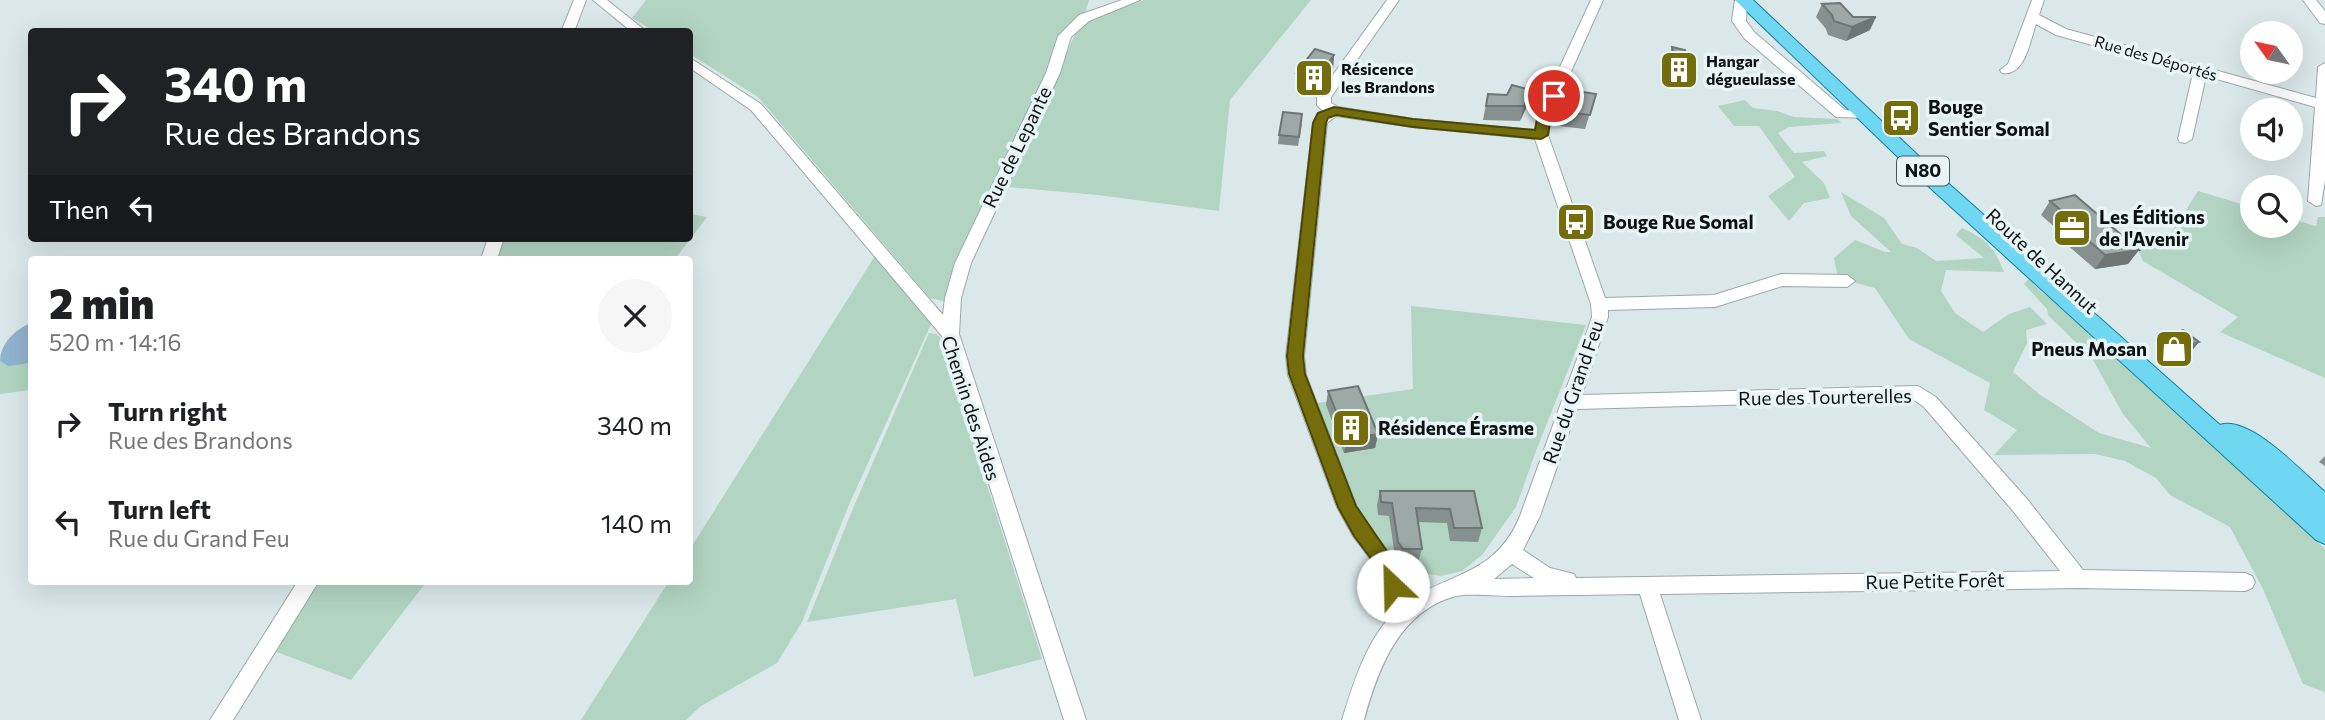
<!DOCTYPE html>
<meta charset="utf-8">
<style>
:root{--surface:#fff;--page:#f6f6f6;--text:#202124;--muted:#757577}
body{margin:0;font-family:Commissioner,sans-serif;background:var(--page);color:var(--text);height:100vh;display:flex;flex-direction:column;font-size:26px;white-space:nowrap}
*{box-sizing:border-box;margin:0}
p{font-size:23px;color:var(--muted)}
.icon{flex:none;width:38px;height:38px;fill:none;stroke:currentColor;stroke-width:2;stroke-linecap:round;stroke-linejoin:round}
.map{position:relative;flex:1;overflow:hidden}
.details{position:absolute;left:28px;top:256px;width:665px;height:329px;display:flex;flex-direction:column;background:var(--surface);border-radius:7px;box-shadow:0 7px 28px #0002}
.details>*{flex:none}
.hud{position:absolute;left:28px;top:28px;width:665px;height:214px;border-radius:7px;box-shadow:0 7px 28px #0002;background:#202124;color:#fff;overflow:hidden}
.needle{width:46px;rotate:303deg}
.fabs{position:absolute;left:2240px;top:21px;display:grid;gap:14px}
.fabs a{display:grid;place-items:center;width:63px;height:63px;border-radius:50%;background:var(--surface);box-shadow:0 7px 28px #0002;font-size:35px}
.pin{position:absolute;display:grid;place-items:center;width:60px;height:60px;color:#fff;margin:-30px;border:4px solid #fff;border-radius:50%;box-shadow:0 2px 7px #0007}
.me{position:absolute;width:77px;margin:-38px;rotate:336deg;stroke-linejoin:round;filter:drop-shadow(0 0 5px #0008)}
.turn{display:flex;align-items:center;gap:24px;height:147px;padding:0 21px;font-size:32px}
.turn .icon{width:91px;height:91px;stroke-width:2.5}
.turn b{display:block;font-size:49px;line-height:60px}
.then{display:flex;align-items:center;height:66px;padding:0 21px;background:#0003;gap:14px;font-size:26px}
.round{display:grid;place-items:center;flex:none;width:74px;height:74px;border-radius:37px;background:var(--page)}
.headline{display:flex;align-items:center;justify-content:space-between;height:119px;padding:0 21px}
h1{font-size:42px;font-weight:800;line-height:52px}
ul{padding:0;list-style:none}
li{display:flex;align-items:center;gap:21px;height:98px;padding:0 21px}
li div{flex:1}
li b{display:block;font-size:26px}
li em{font-style:normal}
.map>svg:first-child{display:block}
</style>
<div class="map">
<svg width="2325" height="720" viewBox="0 0 2325 720">
<rect width="100%" height="100%" fill="#dae8e9"/>
<path fill="#b2d4c3" d="M646,0H1089L1084,17L1067,30L947,302L930,298L758,97L690,54V32L654,31L632,18Z
M1144,0H1311L1230,100L1219,211L1098,195L1008,187L1076,32L1088,21Z
M1745,100L1753,108L1777,111L1794,117L1838,119L1841,123L1789,127L1778,133L1794,153L1824,151L1827,156L1802,162L1824,183L1830,198L1804,203L1789,221L1768,196L1795,177L1759,126H1734L1718,106Z
M2198,191L2252,207V226H2291V219L2316,226L2318,217H2325V378L2220,332L2238,317L2143,261L2130,231L2134,227L2166,241Z
M1841,192L1884,218L1902,244L1917,248L1936,261L1984,258L1956,235L1962,228C1986,239 1994,247 2004,272L1946,270L1941,291L1955,313L1983,332L2009,314L2030,307L2047,324L2026,330L2027,343L2013,372L2039,394L2099,433L2151,448L2123,414L2092,358L2048,315L2047,309L2024,284L2029,279L2043,293L2059,302L2325,549V692L2303,684L2263,589L2230,527L2170,495L2156,478L2125,461L2095,454L1994,455L2017,430L1984,410L1990,383L1909,339L1875,288L1838,278L1834,258L1855,240L1885,252H1891L1851,216Z
M690,214L707,217L675,259H494L501,238H690Z
M875,256L932,322L848,507L802,622L777,663L701,706L686,720H581L669,581H690V549Z
M1411,306L1586,325L1536,451L1516,507L1482,555L1462,571L1441,576L1396,568L1356,505L1317,403L1413,389Z
M929,333L936,334L942,339L957,378L981,466L1042,659L974,677L956,599L807,622L854,506Z
M0,361L11,365L31,363V390L0,394Z
M318,581H427L351,680L274,651Z"/>
<path fill="#90b3d0" d="M31,323V363L8,366L0,361C0,343 16,329 31,323Z"/>
<g fill="none" stroke-linecap="round" stroke-linejoin="round">
<defs>
<path id="minor" d="M574,0H586L574,32H561Z
M593,0H607L647,32H632Z
M1122,0H1140L1089,21L1071,37L1060,73L971,263L961,298L959,334L1086,720H1064L942,336L751,110L690,68V58L761,104L943,315L945,298L955,263L1046,73L1058,36L1079,15Z
M1387,0H1399L1331,97V103L1338,107L1413,119L1535,130L1538,114L1591,0H1603L1552,114L1548,135L1605,298L1714,295L1781,274L1847,275L1855,281L1847,287L1782,286L1715,307L1608,310V317L1582,395L1918,386L1936,397L2027,499L2083,570L2245,573L2252,576L2255,582L2252,588L2245,591L2078,588L1660,594L1701,720H1679L1640,594C1598,595 1557,595 1515,596C1501,596 1468,593 1456,596C1399,611 1378,669 1364,720H1342C1354,681 1367,637 1398,609L1383,586L1380,572L1353,536L1337,507L1288,375L1286,356L1313,123L1318,113L1323,111L1317,105V97ZM1336,116L1413,127L1535,139L1591,304L1592,317L1585,337L1520,516C1498,570 1459,572 1413,597L1403,583L1397,563L1367,524L1356,505L1306,375L1304,356L1327,123ZM1914,400L1924,407L2013,511L2060,571L1576,578L1574,574L1550,568L1523,550L1540,516L1577,409ZM1512,564L1534,578L1494,579Z
M1735,0H1747L1746,21L1754,32L1845,110L1868,112V118L1836,117L1744,38L1732,21Z
M2032,0H2044L2039,15L2066,29L2316,98L2318,67L2325,63V180L2321,205L2316,206L2308,201L2315,107L2206,76L2192,139L2185,143L2180,142L2178,139L2193,73L2056,35L2036,24C2030,41 2025,77 2002,73L2000,70L2008,64Z
M2303,0H2316L2325,11V24L2320,23Z
M488,238H504L497,259H481Z
M298,581H319L233,720H210Z"/>
<path id="major" d="M1735,0H1753L1940,176L2220,425C2250,415 2303,473 2325,492V544L2316,540L1926,184Z"/>
</defs>
<use href="#minor" stroke="#9ba8a9" stroke-width="2"/>
<use href="#major" stroke="#0f819f" stroke-width="2"/>
<use href="#minor" fill="#fff" fill-rule="evenodd"/>
<use href="#major" fill="#70d7f3" fill-rule="evenodd"/>
</g>
<path fill="#86918f" d="M1822,4L1853,17L1870,30L1846,41L1828,35L1826,29L1816,17Z
M1672,47L1693,74L1690,84L1675,80L1669,56Z
M1334,55L1333,69L1315,93L1295,87L1296,73Z
M1531,90L1528,104L1520,121L1483,120L1488,94L1507,95Z
M1570,90L1596,94L1585,129L1559,126Z
M1302,124L1298,146L1278,144L1279,135Z
M2050,201L2139,250L2128,264L2095,269L2065,243L2068,239L2041,215Z
M2166,336L2191,352L2172,358L2158,345Z
M1328,391L1378,434L1375,448L1344,453L1326,405Z
M2325,456V466L2319,462Z
M1380,491H1474L1482,528L1478,542L1450,541L1447,523L1418,522L1422,549L1418,562H1400L1395,556L1389,516L1378,515L1377,505Z"/>
<path fill="#6d7674" d="M1876,17L1870,30L1846,41L1852,27Z
M1334,55L1333,69L1315,93L1316,79Z
M1531,90L1528,104L1520,121L1524,106Z
M2139,250L2128,264L2095,269L2105,255Z
M2199,342L2191,352L2172,358L2180,348Z
M1378,434L1375,448L1344,453L1347,439Z"/>
<path fill="#9ca9a6" stroke="#6d7674" stroke-width="2" d="M1840,3L1853,17H1876L1852,27L1834,21L1832,15L1822,4Z
M1672,47L1685,50L1693,74L1678,71Z
M1315,49L1334,55L1316,79L1296,73Z
M1512,85L1531,90L1524,106H1486L1488,94L1507,95Z
M1570,90L1596,94L1590,115L1563,112Z
M1283,112L1302,114L1299,137L1279,135Z
M2075,195L2139,250L2105,255L2075,229L2081,227L2050,201Z
M2183,330L2199,342L2180,348L2166,336Z
M1358,386L1378,434L1347,439L1328,391Z
M1380,491H1474L1482,528H1454L1450,509L1416,508L1422,549H1403L1398,542L1392,503L1381,502Z"/>
<path fill="#756d0b" stroke="#4c4707" stroke-width="2" d="M1554,92L1560,96L1551,114L1548,135L1541,139L1413,127L1336,115L1328,118L1326,123L1303,356L1305,374L1356,506L1399,569L1402,586L1400,592L1393,594L1387,592L1381,572L1354,536L1338,507L1289,374L1287,356L1313,123L1318,113L1334,107L1413,119L1535,130L1538,114L1549,94Z"/>
<defs>
<symbol id="building-square" viewBox="-11 -11 22 22"><rect x="-9" y="-9" width="18" height="18" rx="4" fill="#756d0b" stroke="#e8f5f7"/><path d="M-4-6H4V6H1V3H-1V6H-4ZM-2.5-4.3h1.7v1.8h-1.7ZM.8-4.3h1.7v1.8H.8ZM-2.5-1h1.7V.8h-1.7ZM.8-1h1.7V.8H.8Z" fill="#fff"/></symbol>
<symbol id="bus-square" viewBox="-11 -11 22 22"><rect x="-9" y="-9" width="18" height="18" rx="4" fill="#756d0b" stroke="#e8f5f7"/><path d="M-5-6H5V4H4V6H2V4H-2V6H-4V4H-5ZM-3.5-4V0h7V-4ZM-3.5 1.2v1.5H-2V1.2ZM2 1.2v1.5H3.5V1.2Z" fill="#fff"/></symbol>
<symbol id="office-square" viewBox="-11 -11 22 22"><rect x="-9" y="-9" width="18" height="18" rx="4" fill="#756d0b" stroke="#e8f5f7"/><path d="M-6-3h4V-5.5h4V-3h4V5H-6ZM-1-4.5V-3h2v-1.5ZM-6 0V1H6V0Z" fill="#fff"/></symbol>
<symbol id="shop-square" viewBox="-11 -11 22 22"><rect x="-9" y="-9" width="18" height="18" rx="4" fill="#756d0b" stroke="#e8f5f7"/><path d="M-5-2.5h2.3a2.7 3.5 0 0 1 5.4 0H5L5.5 6h-11ZM-1.5-2.5h3a1.5 2.3 0 0 0-3 0Z" fill="#fff"/></symbol>
</defs>
<g fill-rule="evenodd">
<use href="#building-square" x="1657" y="48" width="44" height="44"/>
<use href="#building-square" x="1292" y="56" width="44" height="44"/>
<use href="#bus-square" x="1879" y="96" width="44" height="44"/>
<use href="#bus-square" x="1554" y="200" width="44" height="44"/>
<use href="#office-square" x="2050" y="206" width="44" height="44"/>
<use href="#shop-square" x="2152" y="327" width="44" height="44"/>
<use href="#building-square" x="1329" y="406" width="44" height="44"/>
</g>
<g text-anchor="middle" stroke-width="7" stroke-linejoin="round" paint-order="stroke">
<g font-size="16" fill="#0c1111" stroke="#e8f5f7">
<text transform="translate(2156 58) rotate(16)" y="6">Rue des Déportés</text>
</g>
<g font-size="16" font-weight="bold" fill="#0c1111" stroke="#e8f5f7" text-anchor="start">
<text x="1706" y="67">Hangar<tspan x="1706" dy="18">dégueulasse</tspan></text>
<text x="1341" y="75">Résicence<tspan x="1341" dy="18">les Brandons</tspan></text>
</g>
<rect fill="#e8f5f7" stroke="#4e5556" stroke-width="2" x="1897" y="156.5" width="52" height="29" rx="5"/>
<g font-size="18" font-weight="bold" fill="#0c1111">
<text x="1923" y="177">N80</text>
</g>
<g font-size="19" font-weight="bold" fill="#0c1111" stroke="#e8f5f7" text-anchor="start">
<text x="1928" y="114">Bouge<tspan x="1928" dy="22">Sentier Somal</tspan></text>
<text x="2099" y="224">Les Éditions<tspan x="2099" dy="22">de l'Avenir</tspan></text>
<text x="1603" y="229">Bouge Rue Somal</text>
<text x="2147" y="356" text-anchor="end">Pneus Mosan</text>
<text x="1378" y="435">Résidence Érasme</text>
</g>
<g font-size="19" fill="#0c1111" stroke="#e8f5f7">
<text transform="translate(1017 147) rotate(-64)" y="7">Rue de Lepante</text>
<text transform="translate(2042 261) rotate(43)" y="7">Route de Hannut</text>
<text transform="translate(1573 392) rotate(-71)" y="7">Rue du Grand Feu</text>
<text transform="translate(1825 397) rotate(-1)" y="7">Rue des Tourterelles</text>
<text transform="translate(971 408) rotate(72)" y="7">Chemin des Aides</text>
<text transform="translate(1935 581) rotate(-1)" y="7">Rue Petite Forêt</text>
</g>
</g>
</svg>
<div class="fabs">
<a><svg class="needle" viewBox="-14 -14 28 28"><path d="M0-13l5 13h-10z" fill="#e53935"/><path d="M0 13l5-13h-10z" fill="#757577"/></svg></a>
<a><svg class="icon" aria-label="sound" viewBox="0 0 24 24"><path d="M4 9h4l5-4v14l-5-4H4zM17 9q2 3 0 6"/></svg></a>
<a><svg class="icon" aria-label="search" viewBox="0 0 24 24"><circle cx="10" cy="10" r="6"/><path d="M15 15l6 6"/></svg></a>
</div>
<div class="pin" style="left:1554px;top:96px;background:#d93025"><svg class="icon" aria-label="arrive" viewBox="0 0 24 24"><path d="M6 21V4h12l-3 4 3 4H6"/></svg></div>
<svg class="me" style="left:1393px;top:586px" viewBox="-20 -20 40 40"><circle r="19" fill="#fff"/><path d="M0-13L10 11 0 6-10 11z" fill="#756d0b"/></svg>
<div class="hud">
<div class="turn"><svg class="icon" aria-label="right" viewBox="0 0 24 24"><path d="M7 20v-9h11M14 6l5 5-5 5"/></svg><div><b>340 m</b>Rue des Brandons</div></div>
<div class="then">Then<svg class="icon" aria-label="left" viewBox="0 0 24 24"><path d="M17 20v-9H6M10 6l-5 5 5 5"/></svg></div>
</div>
<section class="details">
<div class="headline"><div><h1>2 min</h1><p>520 m · 14:16</p></div><a class="round"><svg class="icon" aria-label="close" viewBox="0 0 24 24"><path d="M6 6l12 12M18 6L6 18"/></svg></a></div>
<ul>
<li><svg class="icon" aria-label="right" viewBox="0 0 24 24"><path d="M7 20v-9h11M14 6l5 5-5 5"/></svg><div><b>Turn right</b><p>Rue des Brandons</p></div><em>340 m</em></li>
<li><svg class="icon" aria-label="left" viewBox="0 0 24 24"><path d="M17 20v-9H6M10 6l-5 5 5 5"/></svg><div><b>Turn left</b><p>Rue du Grand Feu</p></div><em>140 m</em></li>
</ul>
</section>
</div>
